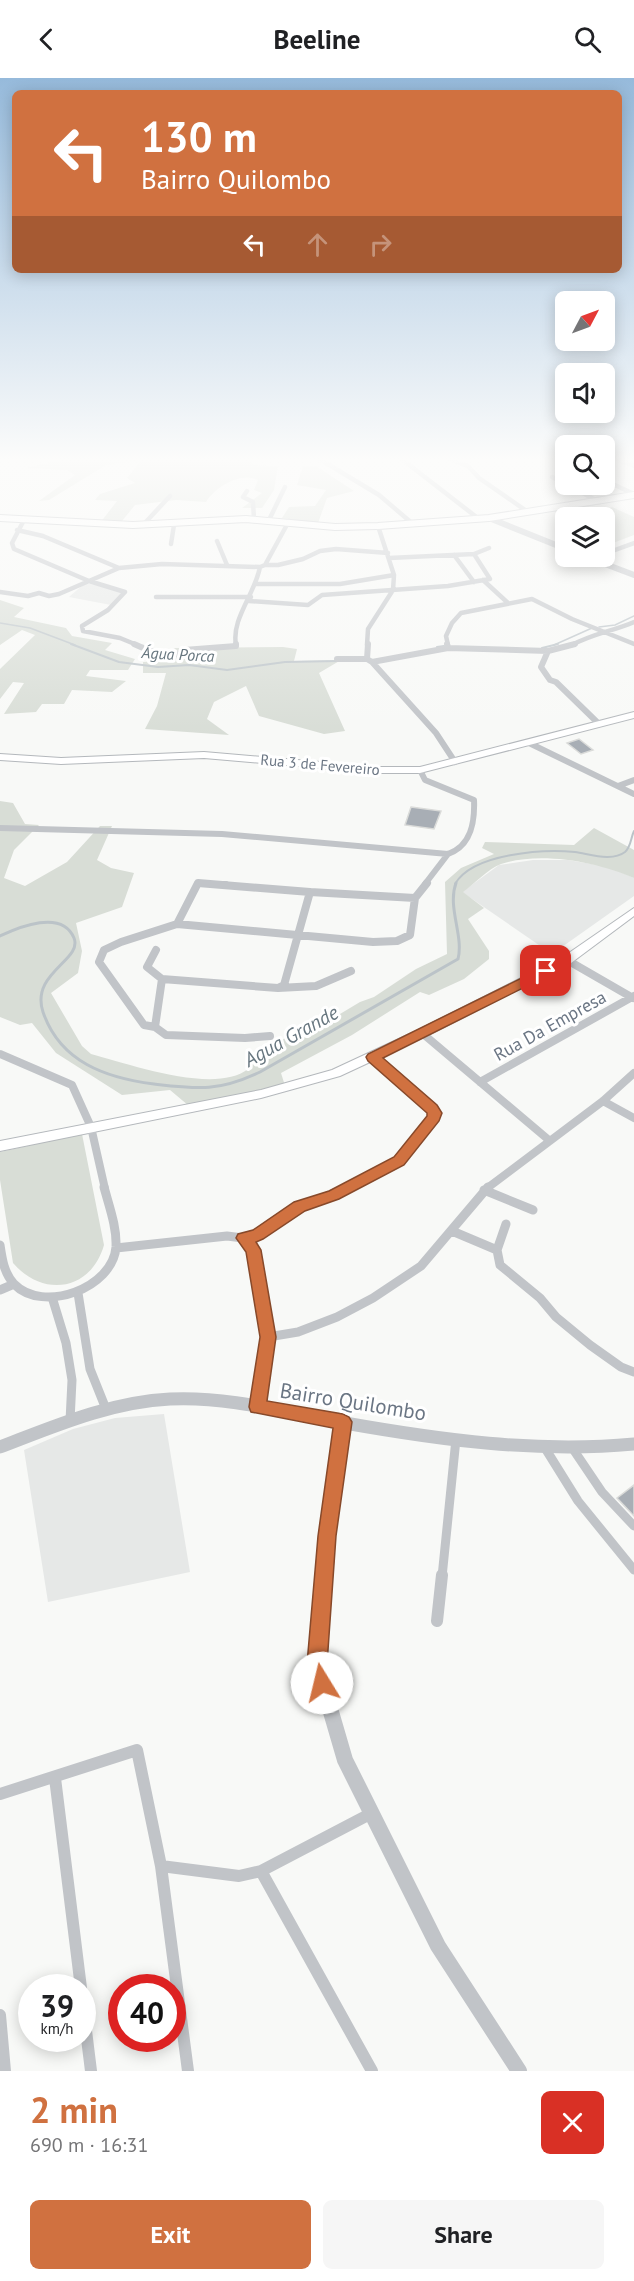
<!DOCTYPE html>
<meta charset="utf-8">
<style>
:root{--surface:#fff;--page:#f6f6f6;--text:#202124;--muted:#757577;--accent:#d07140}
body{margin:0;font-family:"PT Sans",sans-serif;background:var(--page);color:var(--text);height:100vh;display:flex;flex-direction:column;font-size:22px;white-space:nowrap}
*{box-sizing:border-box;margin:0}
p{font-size:20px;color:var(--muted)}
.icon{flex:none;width:33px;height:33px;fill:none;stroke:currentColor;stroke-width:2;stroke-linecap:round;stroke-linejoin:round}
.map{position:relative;height:1993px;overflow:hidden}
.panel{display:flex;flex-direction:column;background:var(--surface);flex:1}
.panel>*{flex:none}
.top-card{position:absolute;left:12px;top:12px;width:610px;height:183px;border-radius:9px;box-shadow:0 3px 15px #0003;background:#d07140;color:#fff;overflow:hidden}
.needle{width:39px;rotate:49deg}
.buttons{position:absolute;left:555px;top:213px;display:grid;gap:12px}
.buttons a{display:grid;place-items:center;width:60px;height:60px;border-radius:9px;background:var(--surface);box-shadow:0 3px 15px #0003;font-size:30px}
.speed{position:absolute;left:18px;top:1896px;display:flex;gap:12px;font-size:30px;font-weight:700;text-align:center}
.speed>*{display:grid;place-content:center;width:78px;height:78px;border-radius:50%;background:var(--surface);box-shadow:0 3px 15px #0003;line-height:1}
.speed small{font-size:15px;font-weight:400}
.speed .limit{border:9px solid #d22;background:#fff;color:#111}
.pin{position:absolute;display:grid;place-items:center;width:51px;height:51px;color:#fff;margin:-26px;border-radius:12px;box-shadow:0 3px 9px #0006}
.me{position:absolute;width:66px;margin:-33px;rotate:351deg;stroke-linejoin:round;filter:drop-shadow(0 0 4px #0008)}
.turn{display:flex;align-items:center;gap:21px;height:126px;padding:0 30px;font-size:27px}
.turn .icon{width:78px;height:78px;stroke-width:2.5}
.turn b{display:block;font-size:42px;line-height:51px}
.lanes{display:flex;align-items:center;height:57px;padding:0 30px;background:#0003;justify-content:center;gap:30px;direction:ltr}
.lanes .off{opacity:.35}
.round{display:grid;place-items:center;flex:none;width:63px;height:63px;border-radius:9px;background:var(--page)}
.summary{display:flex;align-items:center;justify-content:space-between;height:102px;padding:0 30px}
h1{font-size:36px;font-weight:800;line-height:45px;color:var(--accent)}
.cta{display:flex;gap:12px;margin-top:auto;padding:12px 30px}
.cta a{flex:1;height:69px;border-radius:9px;background:var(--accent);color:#fff;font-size:24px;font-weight:800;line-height:69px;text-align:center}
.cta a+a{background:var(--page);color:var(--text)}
header{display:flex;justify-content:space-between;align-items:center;height:78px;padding:0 30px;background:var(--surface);font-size:27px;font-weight:800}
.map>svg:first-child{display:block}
</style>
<header><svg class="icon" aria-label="back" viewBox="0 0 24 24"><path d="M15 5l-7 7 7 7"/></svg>Beeline<svg class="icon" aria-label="search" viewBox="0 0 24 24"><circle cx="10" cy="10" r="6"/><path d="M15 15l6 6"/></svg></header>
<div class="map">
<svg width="634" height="1993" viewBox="0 0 634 1993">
<rect width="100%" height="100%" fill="#f8f9f7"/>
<path fill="#e6e8e7" d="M85,505L127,513L111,527L69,519Z
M533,782H568L609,789L634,800V818L552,876L462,814L499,787Z
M164,1336L190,1494L48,1524L24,1372L73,1351L115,1340Z"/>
<path fill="#d8ddd6" d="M66,379H247L254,387L278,388L274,412L262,430H242L262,415L254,412L258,402C241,393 215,409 206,424L176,422L135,427L122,443L100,445L117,423L95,422L100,416L135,405L127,400L142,382L106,387L49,422L39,423L75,397L67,392L26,390L61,382Z
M303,388H316L354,413L327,420L318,445L282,440L289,429L315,428L326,412L297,407Z
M612,429L634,439V457L605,468L604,440L583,439Z
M0,522L24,530L14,539L66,550L72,558L112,565L105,572L135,581L128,592H90L86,598L126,603L112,614L72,612L64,626H42L36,634L4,636L24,605L13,604L0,621V591L35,557L22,552L0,567Z
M283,569L297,571L294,583L341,582L319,595L345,653L324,656L259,638L246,608L214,624L207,641L229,657L145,651L157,628L166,595H143V584L163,583L175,570Z
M0,723L13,725L25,746L39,747L14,772L4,800L25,808L67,784L100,748H112L97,782L111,790L134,795L122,829L76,845L82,873L78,895L51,915L82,968L91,976C129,986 215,1017 248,991C253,987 255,977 258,970L320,948L360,924L374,919L416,891L447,876L445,804L461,790L494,776L482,770L485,764L574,767L594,750L634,772V800C597,784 541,773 501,786C488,791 474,806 463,814L484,830L468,841L489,873V881L464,901L429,917L420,914L352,957L281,995L286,1011L195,1033L170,1012L122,1017L56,975L32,945L20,947L0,939Z
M82,1056L104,1167C91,1213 43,1220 13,1185L0,1102V1074Z"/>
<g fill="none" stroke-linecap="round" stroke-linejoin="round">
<path stroke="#bbc3c8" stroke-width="1.5" d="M0,545L30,550L75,567
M599,549L615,547L634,538
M554,567L592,550"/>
<path stroke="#bbc3c8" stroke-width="2" d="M71,566L119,584L158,589L189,587L227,592L285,584L338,583
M437,569L444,568
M542,570L558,566
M455,806C473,775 544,771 575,774C590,776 612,784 625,774C631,769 631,759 634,753"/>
<path stroke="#bbc3c8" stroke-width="3" d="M0,858C19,849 62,831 74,860C83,882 30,895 43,934C60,984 106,1000 154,1006C198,1011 218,1014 260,994L458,881C464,858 447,829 456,805"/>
</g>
<path fill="#a8aeb5" stroke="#dadbd9" stroke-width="1.5" d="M579,661L593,672L581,676L567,665Z
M411,729L441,733L434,751L405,747Z
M634,1407V1438L617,1420Z"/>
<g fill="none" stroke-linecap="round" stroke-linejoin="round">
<defs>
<path id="secondary" d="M0,440L133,447L246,441L335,449L378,448L489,440L634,417"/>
<path id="primary" d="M634,634V640L420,695H379L204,680L61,686L0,682V676L61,680L204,674L379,689H420Z
M634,830V838L571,885L426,958L340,998L261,1020L0,1073V1063L261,1012L332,992L418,952L563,879Z"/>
</defs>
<use href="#secondary" stroke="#b6b9be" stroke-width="8"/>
<use href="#primary" stroke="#b4b8bc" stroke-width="2"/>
<path stroke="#c1c4c8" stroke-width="4.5" d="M316,379L379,417L413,446
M399,379L479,441
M443,379L468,388L479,400L528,434
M556,379L566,383
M552,399L566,406
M604,402L634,416
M567,406L599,424
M247,413L243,419L253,424L254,441
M24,442L12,465L14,471L89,503L125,514L108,532L82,548L83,553L120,560L137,567
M269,442L285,409
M143,447L170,418
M17,452L43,458L119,490
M217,463L227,487
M171,466L174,447
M604,476L634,465
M454,477L474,504
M389,480L474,476L489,470
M265,487H278L303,481L320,473L336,471L388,475
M483,502L508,525
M256,506H340L394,497
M0,514L28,518L39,515L49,518L59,516L119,490L162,486L260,489
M156,519H251
M249,523L308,527L322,517L448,508L490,501L474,476
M236,567C231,541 255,516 260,489L265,487L289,443
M367,567L368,551L393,512L394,497L378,448
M448,567L446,558L452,545L461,535L532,521L572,541L634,566
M572,567C592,556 613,553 634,544"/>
<path stroke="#c1c4c8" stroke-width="6" d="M134,566C151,574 164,577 183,576L184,572L236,568V566
M447,566L448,570
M548,573L541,589L550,602L556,604L599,646
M337,581H367L372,584L436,655L455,684
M367,581L368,566
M372,584L448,570L548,573L575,566
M529,665L634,716
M618,708L634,702
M0,750L222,756L448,776C471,768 475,745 474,722L425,702L420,692
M197,806H226
M425,806L448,776"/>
<path stroke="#c1c4c8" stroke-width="8" d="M177,846L373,864L397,863L410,857L415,820
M156,872L147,889L162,901
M567,882L633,920
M278,910L316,908L351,893
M155,949L144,947L99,884L104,872L121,864L177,846L198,805L310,814
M422,955L550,1063
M270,958L245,960L166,957L155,949L162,901L278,910L284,907L310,814L415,820L427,805
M0,976L72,1007L91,1049L105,1111
M480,1004L634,918
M603,1023L634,1040
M346,1111L399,1083L434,1040L435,1035L432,1031L373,979
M486,1111L603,1023L634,995"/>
<path stroke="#c1c4c8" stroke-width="9" d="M484,1112L533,1132
M506,1146L497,1172L500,1187L540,1220L556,1239L590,1267L621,1289L634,1294
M452,1153L497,1172
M243,1160L257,1157L300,1129L349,1109
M0,1167C2,1181 4,1195 14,1206C43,1236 113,1210 116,1169C117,1149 109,1128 104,1109
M116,1170L227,1158L243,1160L254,1172L268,1259L257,1329
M0,1212L14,1206
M78,1215L90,1291L106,1331
M52,1219L66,1265L72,1302L70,1343
M268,1259L298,1254L337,1239L373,1220L421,1188L488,1109
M545,1370L578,1423L634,1492
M573,1371L602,1414L634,1448
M442,1499L456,1361"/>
<path stroke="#c1c4c8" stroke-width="12" d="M437,1543L442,1497
M55,1700L81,1910
M0,1716L137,1672L161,1788L188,1993
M161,1788L239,1798L261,1793L370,1736
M261,1793L372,1993
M82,1920L91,1993
M0,1937L5,1993"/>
<path stroke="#c1c4c8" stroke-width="6" d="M612,379L634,387
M489,440L566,471
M584,478L634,497"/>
<path stroke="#c1c4c8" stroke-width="13" d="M0,1369C55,1348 110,1324 170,1321C228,1318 288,1335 345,1345C441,1362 536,1375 634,1366
M324,1499L327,1458L343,1344"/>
<path stroke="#c1c4c8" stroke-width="16" d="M324,1497L317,1586L345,1682L438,1868L519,1993"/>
<use href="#secondary" stroke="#fff" stroke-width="6"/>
<use href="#primary" fill="#fff" fill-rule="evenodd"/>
</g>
<linearGradient id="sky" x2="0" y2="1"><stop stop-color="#96badb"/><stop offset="0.58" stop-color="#fcfcfb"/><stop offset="1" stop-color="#fcfcfb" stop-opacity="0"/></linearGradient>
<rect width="634" height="658" fill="url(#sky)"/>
<path fill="#d07140" stroke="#87492a" stroke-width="1.5" d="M546,888L553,893L551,896L383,980L437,1027L442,1035L439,1043L404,1087L339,1121L305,1133L263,1161L256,1164L261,1172L276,1259L267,1323L343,1336L349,1339L352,1344L336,1458L327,1586L332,1605L329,1612L322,1615L315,1612L307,1586L318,1458L333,1350L251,1334L249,1329L260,1259L246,1174L236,1160L238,1156L253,1152L294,1124L329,1113L394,1079L427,1038V1035L368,983L366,979L368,976Z"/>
<g text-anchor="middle" stroke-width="6" stroke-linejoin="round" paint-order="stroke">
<g font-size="15" fill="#6b7684" stroke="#fff">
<text transform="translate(320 687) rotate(5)" y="5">Rua 3 de Fevereiro</text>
</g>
<g font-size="16" font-style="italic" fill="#67767f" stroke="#fff">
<text transform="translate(178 576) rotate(3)" y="6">Água Porca</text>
</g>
<g font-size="18" fill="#6b7684" stroke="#fff">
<text transform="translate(550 948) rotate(-29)" y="6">Rua Da Empresa</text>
</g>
<g font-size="20" font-style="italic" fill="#67767f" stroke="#fff">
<text transform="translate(291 958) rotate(-29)" y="7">Agua Grande</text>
</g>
<g font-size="21" fill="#6b7684" stroke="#fff">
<text transform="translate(353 1324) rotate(9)" y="7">Bairro Quilombo</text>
</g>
</g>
</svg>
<div class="buttons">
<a><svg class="needle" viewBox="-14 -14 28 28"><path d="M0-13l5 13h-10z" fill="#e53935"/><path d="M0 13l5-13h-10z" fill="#757577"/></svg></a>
<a><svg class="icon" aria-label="sound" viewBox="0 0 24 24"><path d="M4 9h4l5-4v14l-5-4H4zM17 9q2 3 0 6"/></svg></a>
<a><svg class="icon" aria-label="search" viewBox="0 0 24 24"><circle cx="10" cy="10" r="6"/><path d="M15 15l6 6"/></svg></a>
<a><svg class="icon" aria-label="layers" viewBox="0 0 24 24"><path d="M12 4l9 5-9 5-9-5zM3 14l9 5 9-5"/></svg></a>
</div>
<div class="speed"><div>39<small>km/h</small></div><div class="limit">40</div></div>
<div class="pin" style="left:546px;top:893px;background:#d93025"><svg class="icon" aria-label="arrive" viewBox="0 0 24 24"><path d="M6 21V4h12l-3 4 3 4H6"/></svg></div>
<svg class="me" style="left:322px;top:1605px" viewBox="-20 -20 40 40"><circle r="19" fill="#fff"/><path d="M0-13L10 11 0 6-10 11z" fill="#d07140"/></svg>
<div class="top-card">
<div class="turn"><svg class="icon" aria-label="left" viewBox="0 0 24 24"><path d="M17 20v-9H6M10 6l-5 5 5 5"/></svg><div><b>130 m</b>Bairro Quilombo</div></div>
<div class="lanes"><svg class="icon" aria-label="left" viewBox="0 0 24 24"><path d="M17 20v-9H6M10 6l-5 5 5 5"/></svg><svg class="icon off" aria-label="ahead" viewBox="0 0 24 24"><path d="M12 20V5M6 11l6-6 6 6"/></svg><svg class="icon off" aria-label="right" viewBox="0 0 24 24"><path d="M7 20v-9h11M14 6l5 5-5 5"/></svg></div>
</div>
</div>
<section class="panel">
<div class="summary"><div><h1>2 min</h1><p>690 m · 16:31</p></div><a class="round" style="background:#d93025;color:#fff"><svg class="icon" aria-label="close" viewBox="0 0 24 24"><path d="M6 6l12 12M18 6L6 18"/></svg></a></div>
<div class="cta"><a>Exit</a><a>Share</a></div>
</section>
